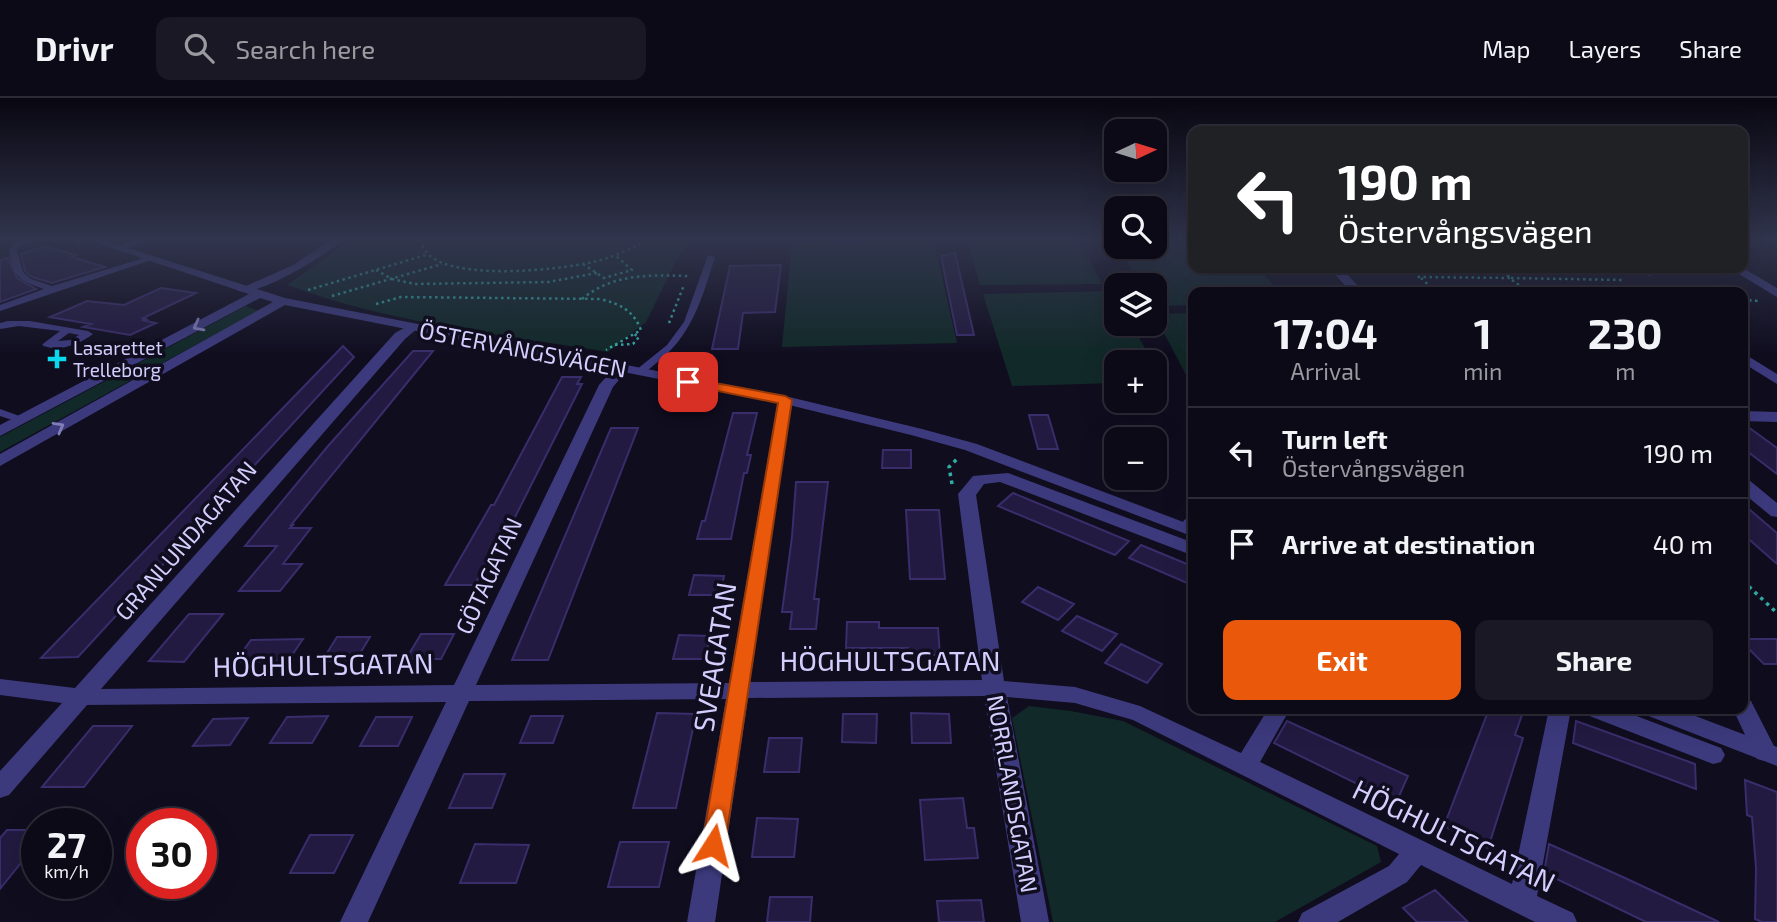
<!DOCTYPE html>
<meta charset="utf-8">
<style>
:root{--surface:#0c0a17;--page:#1a1824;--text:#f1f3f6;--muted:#9a9aa1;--line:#2c2b36;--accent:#ea580c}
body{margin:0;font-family:"Exo 2",sans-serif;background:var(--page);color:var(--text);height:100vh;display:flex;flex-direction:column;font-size:26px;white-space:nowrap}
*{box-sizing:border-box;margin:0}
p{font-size:23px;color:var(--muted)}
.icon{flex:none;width:38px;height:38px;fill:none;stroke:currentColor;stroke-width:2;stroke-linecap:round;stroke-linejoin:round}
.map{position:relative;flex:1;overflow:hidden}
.details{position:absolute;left:1188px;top:189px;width:560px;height:427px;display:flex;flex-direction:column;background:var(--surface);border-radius:14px;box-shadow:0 7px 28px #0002,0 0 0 2px var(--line)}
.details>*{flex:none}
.guide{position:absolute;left:1188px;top:28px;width:560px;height:147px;border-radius:14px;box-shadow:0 7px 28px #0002,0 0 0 2px var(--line);background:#202124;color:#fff;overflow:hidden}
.needle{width:46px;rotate:86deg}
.fabs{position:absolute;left:1104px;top:21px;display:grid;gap:14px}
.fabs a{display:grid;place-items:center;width:63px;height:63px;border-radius:14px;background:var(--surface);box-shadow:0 7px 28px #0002,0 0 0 2px var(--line);font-size:35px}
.speed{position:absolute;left:21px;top:710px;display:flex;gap:14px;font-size:35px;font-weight:700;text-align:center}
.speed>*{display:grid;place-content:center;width:91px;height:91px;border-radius:50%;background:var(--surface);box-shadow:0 7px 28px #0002,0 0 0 2px var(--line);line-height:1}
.speed small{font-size:18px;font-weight:400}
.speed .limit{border:10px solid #d22;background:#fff;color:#111}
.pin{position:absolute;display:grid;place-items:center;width:60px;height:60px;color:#fff;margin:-30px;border-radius:14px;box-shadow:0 4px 10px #0006}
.me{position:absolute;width:77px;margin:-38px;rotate:9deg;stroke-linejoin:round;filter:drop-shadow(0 0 5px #0008)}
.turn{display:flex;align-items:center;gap:24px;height:147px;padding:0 35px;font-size:32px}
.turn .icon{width:91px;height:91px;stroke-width:2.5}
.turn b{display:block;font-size:49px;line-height:60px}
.eta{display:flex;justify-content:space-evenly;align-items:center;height:119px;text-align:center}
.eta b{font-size:42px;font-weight:700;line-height:49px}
.button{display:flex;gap:14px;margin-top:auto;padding:14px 35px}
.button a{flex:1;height:80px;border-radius:14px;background:var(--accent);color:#fff;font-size:28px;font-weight:700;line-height:80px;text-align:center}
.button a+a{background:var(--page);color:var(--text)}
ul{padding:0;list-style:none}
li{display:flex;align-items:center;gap:21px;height:91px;padding:0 35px;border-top:2px solid var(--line)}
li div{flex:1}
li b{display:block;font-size:26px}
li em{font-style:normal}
header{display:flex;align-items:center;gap:42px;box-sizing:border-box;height:98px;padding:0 35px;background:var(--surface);border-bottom:2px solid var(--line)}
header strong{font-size:33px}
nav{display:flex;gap:38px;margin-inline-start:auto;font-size:24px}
.search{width:490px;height:63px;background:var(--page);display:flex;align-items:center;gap:18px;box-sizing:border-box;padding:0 24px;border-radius:14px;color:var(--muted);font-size:26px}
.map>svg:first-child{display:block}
</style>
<header>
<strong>Drivr</strong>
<div class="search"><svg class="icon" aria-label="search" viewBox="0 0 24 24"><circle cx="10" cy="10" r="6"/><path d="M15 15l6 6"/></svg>Search here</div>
<nav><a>Map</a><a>Layers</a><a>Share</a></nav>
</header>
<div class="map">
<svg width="1777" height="824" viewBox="0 0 1777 824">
<rect width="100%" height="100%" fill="#100d1f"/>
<path fill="#112928" d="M350,142H698L680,155L646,224L608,254C501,237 390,225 287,187Z
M967,142H1079L1102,186L980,187Z
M1155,142H1193L1194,170H1259L1279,194H1194L1193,207L1155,208V187H1140L1119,149H1155Z
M934,143L957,245L782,249L792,145Z
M1113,193L1116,200V226H1131L1153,264H1116V285L1012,288L983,196Z
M246,208L258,213L0,354V339Z
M1193,215H1194L1193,290L1155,218V216Z
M1029,608L1071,613L1123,623L1377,748L1381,764L1275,824H1053L1012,620Z"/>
<path fill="#221a40" stroke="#392d6b" stroke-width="2" d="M45,148L76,157L72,159L105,169L52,185L32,179L25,173L21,156Z
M955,155L974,237H957L941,158Z
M8,160L17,180L36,191L0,204V162Z
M781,167L775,214L743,215L738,251H712L730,168Z
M161,190L196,195L143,220L146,221L142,222L156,225L130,237L83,229L91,226L50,219L87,203L124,207Z
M343,248L354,259L78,559L41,560Z
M413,253H433L291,427H293L290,430H311L283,466H302L280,493H239L277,448H245L328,348Z
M562,279H581L577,286H582L503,443H497L475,487H445L491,407H494Z
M733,315H757L747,357H751L747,375H744L731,441H697L702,423H705Z
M1029,317H1048L1058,351H1038Z
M1744,326L1777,350V376L1743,350Z
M611,330H638L548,562H512Z
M883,352H911V370H882Z
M796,384H828L814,501H819L816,531H790L792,514H782L792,439Z
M1013,395L1054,412L1129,443L1115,457L998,408Z
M1743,406L1777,435V466L1743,436Z
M906,412H939L945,481H910Z
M1141,447L1194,469V488L1129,460Z
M694,477L724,478L720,497H689Z
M1038,489L1074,506L1058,522L1022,504Z
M189,516H223L184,564L149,563Z
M1077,518L1117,536L1102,553L1062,533Z
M847,524H879V530H938L940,557H908V550H846Z
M421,536H454L441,561H406Z
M679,537L710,538L705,561H673Z
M337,539H370L356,562L322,563Z
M303,541L288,563L235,564L251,542Z
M1743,541H1777V566H1764L1743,545Z
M1121,546L1162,566L1147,585L1105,565Z
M1489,611H1524L1515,637L1523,640L1488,750L1444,728Z
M657,615L696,616L676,710H633Z
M911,615L949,616L951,645H912Z
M843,616H877L876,645L842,644Z
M328,618L312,645H270L287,619Z
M531,618H563L553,645H520Z
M376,619H412L398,648H360Z
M248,620L230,647L193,648L213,621Z
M1287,623L1408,678L1396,705L1274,645Z
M1576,623L1695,666L1696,691L1573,645Z
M93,628H132L84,689H42Z
M769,640H802L799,674H764Z
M464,676H505L492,710H449Z
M1745,682L1777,694V824H1762L1755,821L1756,770L1752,719L1747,717Z
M963,700L967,730H974L978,760L925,762L920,702Z
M757,720L798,721L794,759H752Z
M7,732H37V745L0,791V740Z
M310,737H353L334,775H290Z
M620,744H669L659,789H608Z
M475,746L529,747L516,785H460Z
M1549,746L1625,780L1719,824H1646L1544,775Z
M1435,792L1468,824H1417L1403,810Z
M770,799H812L810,824H767Z
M981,802L984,824H939L937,803Z"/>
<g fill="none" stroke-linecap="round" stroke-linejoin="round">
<path stroke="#32aca4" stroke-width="2.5" stroke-dasharray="2.5 3.5" stroke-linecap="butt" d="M71,142L81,145
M420,142C422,146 425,153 428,156C455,183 558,172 593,164C612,160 630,151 648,142
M583,166L604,180L632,172L615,157
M1409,170L1419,179L1511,180L1498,170
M376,172L392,181L415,186L548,184L597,175
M1421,180L1436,194
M1511,180L1624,182
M1512,182L1529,194
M1654,188L1664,194
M308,192L426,157
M332,198L442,166
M582,201C613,175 650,177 688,178
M1743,202L1761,203
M376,206L401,199L600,201C620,206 633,212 641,232L606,252
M669,225L684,187
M615,247L633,246L639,239L634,236"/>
<path stroke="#32aca4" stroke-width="3.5" stroke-dasharray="3.5 4.5" stroke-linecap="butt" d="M952,386L949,369L959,359
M1743,483L1777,515"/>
<path fill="#3c3a7d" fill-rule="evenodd" d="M26,142H37L19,149L17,152L23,174L31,181L52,188L147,159L154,161L0,213V207L44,191C20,183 12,179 9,152L13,145Z
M708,157L715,159C702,201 691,240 654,267C648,272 644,277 636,276V272L667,247L684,224Z
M8,223H30L88,233L93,236C80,246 57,255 42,247L44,245L60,233L19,228L0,231V225ZM69,235L79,237L71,242L58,243Z
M0,311L25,320L26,322L21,325L0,318Z
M1194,416V428L1188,433H1180L1178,430C1181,425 1187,418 1194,416Z"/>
<path fill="#3c3a7d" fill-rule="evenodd" d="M134,142H150L119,153L113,150Z
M331,142H343C330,155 251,203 237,192L293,167Z
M1329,170H1341L1364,194H1351Z
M1623,170H1657L1654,176L1650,178Z
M1729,170H1743L1777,190V199Z
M411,226L418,230L405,241L101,591L454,587L599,287L616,268L621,267L628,271L613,289L476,587L729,585L778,302L785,298L792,302L750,584L982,582L958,396L973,378L1008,375L1194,445V458L1000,384L984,386L976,397L1004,583L1075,589L1140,608L1241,655L1268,611H1290L1260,664L1512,786L1549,611H1571L1537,798L1573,815L1577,824H1535L1421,767L1407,784L1338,824H1298L1302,815L1389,768L1399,756L1133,622L1075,605L1007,599L1049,824H1021L984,598L748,600L715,824H687L726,601L469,603L368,824H340L446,604L87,607L9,697L0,700V673L62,605L0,597V581L75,590L395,235Z
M1743,255L1777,276V286L1743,265Z
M1743,313L1777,314V324L1743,323Z
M1743,381L1749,382L1777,405V419L1771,418L1743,395Z
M1743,601L1751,603L1754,609L1777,654L1773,661L1765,663L1757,661L1753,654L1733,611H1743Z
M1584,611H1618L1721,650L1725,657L1721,664L1713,666L1587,617Z"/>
<path fill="#3c3a7d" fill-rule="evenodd" d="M88,142H103L285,200L785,298L922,331L977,346L1194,428V439L965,352L911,337L785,306L285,207L0,368V356L273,204L260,200L0,338V327L249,196Z
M1643,611H1677L1777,649V668L1646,617Z"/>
</g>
<defs><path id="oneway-chevron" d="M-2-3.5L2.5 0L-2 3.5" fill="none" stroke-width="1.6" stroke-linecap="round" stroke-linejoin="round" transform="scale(1.75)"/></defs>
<g stroke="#807db7">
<use href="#oneway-chevron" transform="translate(198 228) rotate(152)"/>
<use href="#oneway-chevron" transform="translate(59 329) rotate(-29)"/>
</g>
<linearGradient id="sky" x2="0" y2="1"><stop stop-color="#090711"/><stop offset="0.55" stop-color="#31354d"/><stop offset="1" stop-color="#31354d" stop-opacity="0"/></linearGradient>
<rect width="1777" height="257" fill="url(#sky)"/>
<path fill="#ea580c" stroke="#983908" stroke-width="2" d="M688,280L785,298L792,302L725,747L722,754L713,757L705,754L702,747L778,305L683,286V281Z"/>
<path fill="#09d8ed" stroke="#100d1f" stroke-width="2.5" d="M53.5 250.5h7v7h7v7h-7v7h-7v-7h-7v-7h7z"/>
<g text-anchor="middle" stroke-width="7" stroke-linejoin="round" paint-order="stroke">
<g font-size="19" fill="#d3cefd" stroke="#100d1f" text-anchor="start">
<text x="73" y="257">Lasarettet<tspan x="73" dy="22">Trelleborg</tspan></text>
</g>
<g font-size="23" fill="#d3cefd" stroke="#100d1f">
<text transform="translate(523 252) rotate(11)" y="8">ÖSTERVÅNGSVÄGEN</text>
<text transform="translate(186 443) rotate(-49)" y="8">GRANLUNDAGATAN</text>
<text transform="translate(489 478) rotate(-65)" y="8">GÖTAGATAN</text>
<text transform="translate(1012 696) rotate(80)" y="8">NORRLANDSGATAN</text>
</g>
<g font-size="28" fill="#d3cefd" stroke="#100d1f">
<text transform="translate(715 559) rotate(-81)" y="10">SVEAGATAN</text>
<text x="890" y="573">HÖGHULTSGATAN</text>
<text transform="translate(323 567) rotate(-1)" y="10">HÖGHULTSGATAN</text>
<text transform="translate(1454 738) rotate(26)" y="10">HÖGHULTSGATAN</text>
</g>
</g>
</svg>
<div class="fabs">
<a><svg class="needle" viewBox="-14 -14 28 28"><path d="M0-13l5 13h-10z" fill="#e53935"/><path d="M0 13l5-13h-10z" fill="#9a9aa1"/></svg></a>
<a><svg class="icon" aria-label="search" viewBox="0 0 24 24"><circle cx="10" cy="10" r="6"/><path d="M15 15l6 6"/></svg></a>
<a><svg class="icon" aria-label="layers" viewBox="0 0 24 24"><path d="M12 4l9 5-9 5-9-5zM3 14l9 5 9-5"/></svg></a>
<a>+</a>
<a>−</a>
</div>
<div class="speed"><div>27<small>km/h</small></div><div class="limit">30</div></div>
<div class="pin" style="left:688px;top:284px;background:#d93025"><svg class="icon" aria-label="arrive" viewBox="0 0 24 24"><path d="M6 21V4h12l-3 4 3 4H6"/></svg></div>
<svg class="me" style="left:713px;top:747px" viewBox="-20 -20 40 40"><path d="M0-17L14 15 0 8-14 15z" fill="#ea580c" stroke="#fff" stroke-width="4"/></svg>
<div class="guide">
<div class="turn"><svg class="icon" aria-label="left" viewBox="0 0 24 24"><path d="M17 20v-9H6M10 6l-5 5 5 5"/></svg><div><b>190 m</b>Östervångsvägen</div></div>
</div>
<section class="details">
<div class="eta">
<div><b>17:04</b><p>Arrival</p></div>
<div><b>1</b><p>min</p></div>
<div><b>230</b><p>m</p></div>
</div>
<ul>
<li><svg class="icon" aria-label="left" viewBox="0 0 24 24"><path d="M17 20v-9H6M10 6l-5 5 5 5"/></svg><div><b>Turn left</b><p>Östervångsvägen</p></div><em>190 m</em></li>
<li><svg class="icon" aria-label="arrive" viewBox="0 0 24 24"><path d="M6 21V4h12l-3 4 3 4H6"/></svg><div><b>Arrive at destination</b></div><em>40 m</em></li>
</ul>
<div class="button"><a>Exit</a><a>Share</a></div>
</section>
</div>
